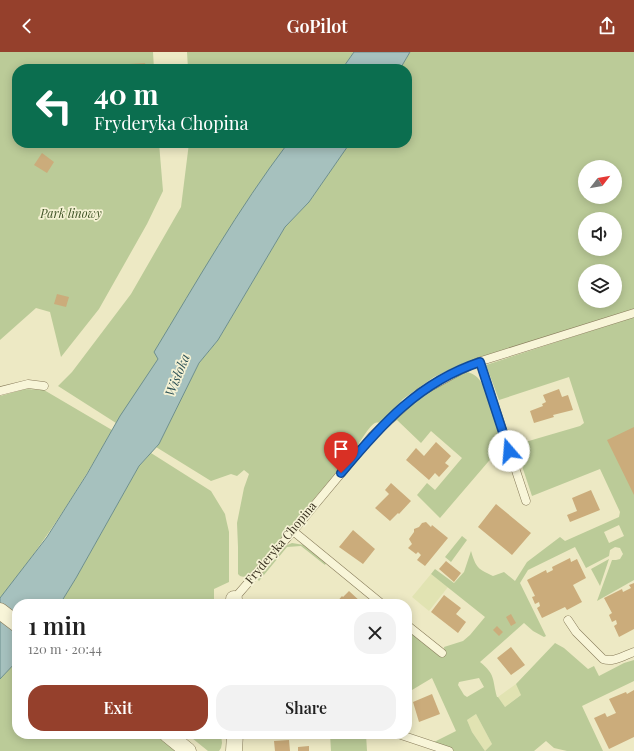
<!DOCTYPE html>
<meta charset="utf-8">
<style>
:root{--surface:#fff;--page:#f2f2f2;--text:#222;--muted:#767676;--accent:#95402c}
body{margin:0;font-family:"Playfair Display",serif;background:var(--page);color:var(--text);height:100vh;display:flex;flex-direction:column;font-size:15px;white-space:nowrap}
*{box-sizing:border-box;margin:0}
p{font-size:13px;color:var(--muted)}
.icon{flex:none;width:22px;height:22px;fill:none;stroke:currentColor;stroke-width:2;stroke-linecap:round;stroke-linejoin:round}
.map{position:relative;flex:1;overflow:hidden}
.details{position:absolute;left:12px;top:547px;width:400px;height:140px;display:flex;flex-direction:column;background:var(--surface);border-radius:16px;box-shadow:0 2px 10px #0003}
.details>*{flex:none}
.hud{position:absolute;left:12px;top:12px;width:400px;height:84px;border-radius:16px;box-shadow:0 2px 10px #0003;background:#0b6e4f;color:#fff;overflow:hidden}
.needle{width:26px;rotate:59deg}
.buttons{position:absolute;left:578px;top:108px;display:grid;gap:8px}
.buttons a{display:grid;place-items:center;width:44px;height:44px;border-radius:50%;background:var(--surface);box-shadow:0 2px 10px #0003;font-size:20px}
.pin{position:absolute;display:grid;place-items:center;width:34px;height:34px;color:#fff;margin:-41px -17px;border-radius:50% 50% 50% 0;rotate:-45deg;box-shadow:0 0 4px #0007}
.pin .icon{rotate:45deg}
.me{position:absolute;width:44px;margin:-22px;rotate:342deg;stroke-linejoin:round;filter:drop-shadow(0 0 3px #0008)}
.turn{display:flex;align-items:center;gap:14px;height:84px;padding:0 16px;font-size:18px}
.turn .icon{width:52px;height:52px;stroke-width:2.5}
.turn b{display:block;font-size:28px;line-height:34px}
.round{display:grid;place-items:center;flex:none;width:42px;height:42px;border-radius:16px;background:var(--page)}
.head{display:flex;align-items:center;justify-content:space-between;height:68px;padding:0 16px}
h1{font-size:24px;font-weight:600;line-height:30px}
.button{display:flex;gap:8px;margin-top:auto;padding:8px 16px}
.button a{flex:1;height:46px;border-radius:16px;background:var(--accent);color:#fff;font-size:16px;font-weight:600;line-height:46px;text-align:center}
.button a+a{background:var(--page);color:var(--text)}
header{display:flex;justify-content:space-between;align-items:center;height:52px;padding:0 16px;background:var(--accent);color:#fff;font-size:18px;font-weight:600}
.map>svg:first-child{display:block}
</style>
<header><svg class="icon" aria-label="back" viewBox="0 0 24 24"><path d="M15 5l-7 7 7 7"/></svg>GoPilot<svg class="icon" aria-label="share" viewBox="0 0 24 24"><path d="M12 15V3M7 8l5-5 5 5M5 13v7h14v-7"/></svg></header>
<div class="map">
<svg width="634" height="699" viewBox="0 0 634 699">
<rect width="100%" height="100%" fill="#ede9c4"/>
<path fill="#e1e3b2" d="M431,522L448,535L429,559L412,545Z
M516,632L522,642L505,655L498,645Z
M476,662L492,692L485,699L472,680L467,668Z"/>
<path fill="#bbcb98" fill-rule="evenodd" d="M0,0H153L154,17H17V91H159L163,139L147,172L99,257L61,305L50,260L36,256L0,288Z
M187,0H354L342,17H188Z
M410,0H634V258L464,311L434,325L403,347L382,370C380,371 377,370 375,371C369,374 359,391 356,397L253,519C248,523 246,526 240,524L238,522V495L237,471L244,436L249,422L244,418L237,424L231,422L211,429L156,395L159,392L199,311L218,288L285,175L309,150L350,91H407V17H400ZM585,115H615V145H585ZM585,167H615V197H585ZM585,219H615V249H585Z
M189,91H288C239,157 197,229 155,300L158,307L116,371L58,334L72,320L131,242L181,155Z
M634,265V528L597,549L612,508H616L620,507L623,502L620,496L615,495L610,498L609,504L586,516L575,495L528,518L520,531L546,584L544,585L533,579L524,571L480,610C496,623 492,627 497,645H498L505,655L521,643L516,632L555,591L564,596L588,617L594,614L599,624L624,611L634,608V629L582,654L603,699H567L554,696L546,689L534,699H485L492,692L476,662L467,668L472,680L485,699H454L434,690L456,679L432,626L407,641V577L441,605L445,602L444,595L463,589L470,583L485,565L431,522L435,517L454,531L464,520L471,499C476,516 478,517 493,524L504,520L515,529L527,510L560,485L565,489L619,465L620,460L600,417L532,444L515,393L580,374L584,371L569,325L499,348L486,313ZM619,473L624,484L609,491L604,480ZM479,626L484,635L467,645L464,643L458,633L459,630Z
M466,320C474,321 479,326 483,333L500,382V396L440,466L417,443L427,431L435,438L462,406L431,379L421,391L397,368L393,371V368L421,343Z
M25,337L44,338L112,378C79,437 43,493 0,546V344Z
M151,401L211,439L225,462L226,467L229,480V530L214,537V552H60L76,526L139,414Z
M462,484L467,488L451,510L445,505Z
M292,491L304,493L326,511L325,513L301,494L287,495L259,529L256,526L285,494Z
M609,507L600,534L591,517Z
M17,609V682H154L177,699H0V627Z
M187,682H221L222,691L221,696L219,699H208Z
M330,682H366L367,699H331Z"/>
<path fill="#a6c1be" stroke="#6d8f8d" d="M354,0H410L400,17H342Z
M288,91H350L309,150L285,175L218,288L199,311L159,392L139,414L76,526L60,552H17V609L0,627V546L47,485L87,422L120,364L158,307L154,300C197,229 238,157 288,91Z"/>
<path fill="#cbac7b" d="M145,11L146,17H129V12Z
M42,101L54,110L47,121L34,113Z
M57,242L69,245L66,255L54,252Z
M559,337L562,345L568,343L573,358L553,363L554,365L534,371L530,359L543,354L542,352L546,350L543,343Z
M634,375V443L607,388Z
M436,390L451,404L445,411L449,414L439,425L435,421L429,428L406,408L416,396L424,404Z
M391,431L411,449L399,462L398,461L390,469L375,456L389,442L385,438Z
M591,438L600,458L570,470L567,463L577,459L572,446Z
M496,452L531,481L512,503L478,475Z
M426,470L431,475L432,473L448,486L425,514L417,508L421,503L418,500L416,502L408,496L412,492L409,487L414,480V477L419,475L422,471Z
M353,478L375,497L363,512L339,495Z
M570,506L571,510L577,507L586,526L573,533L582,550L567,558L565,555L542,566L537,556L540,554L539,550L535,552L532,545L535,544L527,528L546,518L547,521L553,518L552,515Z
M446,509L461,521L454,530L439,517Z
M634,531V577L619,585L614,574L617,572L616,568L612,570L609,563L612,561L604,546L622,537L623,540L631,536L629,533Z
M349,539L361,550L359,552H335L342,544L343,545Z
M444,543L461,556L456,562L466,570L458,581L431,560Z
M511,562L516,571L511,574L506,565Z
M497,574L503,580L499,584L493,578Z
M511,595L525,613L511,623L497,606Z
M634,638V685L609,697L594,666L605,661L607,665L616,661L609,647L626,640L627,642Z
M432,642L440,662L419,670L413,650Z
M289,688L290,699H275L274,689Z
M309,694V699H298V695Z"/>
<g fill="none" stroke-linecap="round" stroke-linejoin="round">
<defs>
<path id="service" d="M480,310L526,449
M0,339L28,332L44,334
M293,479L382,552
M234,547L293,479L373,383L419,341L459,319L478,310L634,261
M568,568L576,580L603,607C613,611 625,603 634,600
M407,573L442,601
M398,682L449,699"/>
<path id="minor" d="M234,547V552
M0,559L17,572
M167,682L188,699
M234,699L235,682"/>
</defs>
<use href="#service" stroke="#887c5b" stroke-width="9"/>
<use href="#minor" stroke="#887c5b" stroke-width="17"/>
<use href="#service" stroke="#f8f5d8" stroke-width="8"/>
<use href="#minor" stroke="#f8f5d8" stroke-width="16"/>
</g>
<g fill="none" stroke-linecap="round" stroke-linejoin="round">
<defs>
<path id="route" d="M341,421C381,373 419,330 480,310L509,399"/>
</defs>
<use href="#route" stroke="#114b97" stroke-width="10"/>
<use href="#route" stroke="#1a73e8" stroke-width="7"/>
</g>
<g text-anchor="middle" stroke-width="3.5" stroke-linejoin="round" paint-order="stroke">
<g font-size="12" font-style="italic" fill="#3f5426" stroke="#f5f2d4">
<text x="71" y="166">Park linowy</text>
</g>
<g font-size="12" fill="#38301f" stroke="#f5f2d4">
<text transform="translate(281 491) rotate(-50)" y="4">Fryderyka Chopina</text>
</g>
<g font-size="13" font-style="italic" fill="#2e5257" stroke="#f5f2d4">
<text transform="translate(177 323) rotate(-68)" y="5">Wisłoka</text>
</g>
</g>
</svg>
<div class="buttons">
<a><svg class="needle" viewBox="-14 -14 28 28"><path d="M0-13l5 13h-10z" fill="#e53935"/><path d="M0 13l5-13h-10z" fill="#767676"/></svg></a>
<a><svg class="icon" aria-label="sound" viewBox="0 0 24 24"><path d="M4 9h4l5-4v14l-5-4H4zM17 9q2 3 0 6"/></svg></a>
<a><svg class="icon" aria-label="layers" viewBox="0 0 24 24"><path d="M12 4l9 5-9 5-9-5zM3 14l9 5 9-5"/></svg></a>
</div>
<div class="pin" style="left:341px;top:421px;background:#d93025"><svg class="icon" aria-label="arrive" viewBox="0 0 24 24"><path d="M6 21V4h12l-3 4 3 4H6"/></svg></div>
<svg class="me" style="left:509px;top:399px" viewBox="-20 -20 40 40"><circle r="19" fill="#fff"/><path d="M0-13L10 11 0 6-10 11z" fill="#1a73e8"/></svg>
<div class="hud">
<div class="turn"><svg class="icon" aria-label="left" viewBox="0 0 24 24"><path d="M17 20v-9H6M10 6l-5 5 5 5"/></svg><div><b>40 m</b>Fryderyka Chopina</div></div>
</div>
<section class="details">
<div class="head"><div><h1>1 min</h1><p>120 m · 20:44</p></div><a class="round"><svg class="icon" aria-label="close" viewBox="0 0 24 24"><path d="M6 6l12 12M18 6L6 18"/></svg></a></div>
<div class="button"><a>Exit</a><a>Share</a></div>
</section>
</div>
